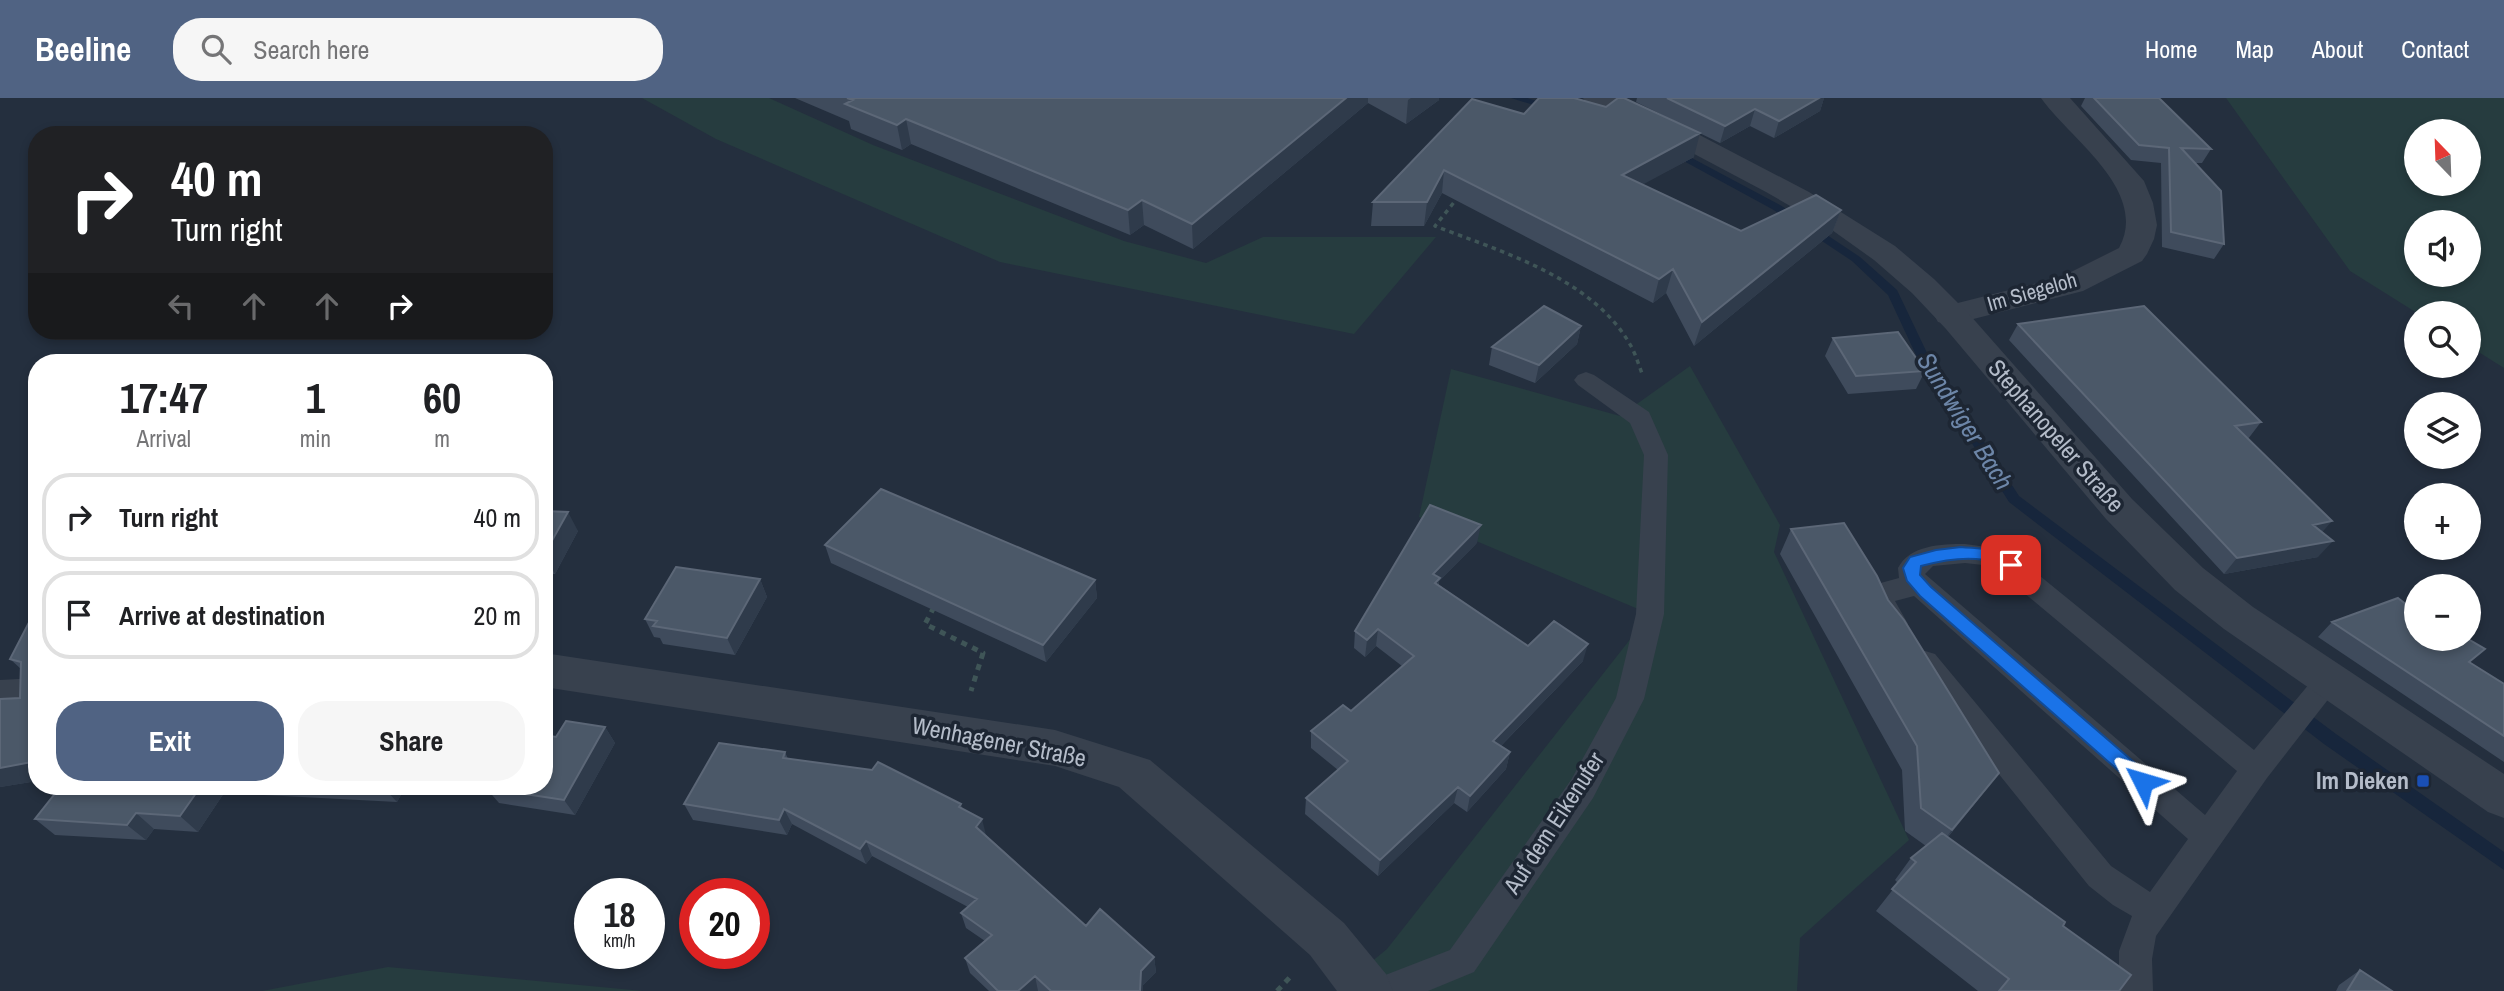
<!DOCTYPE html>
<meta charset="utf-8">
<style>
:root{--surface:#fff;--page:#f6f6f6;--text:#202124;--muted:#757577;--line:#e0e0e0;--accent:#506383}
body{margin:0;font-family:"Archivo Narrow",sans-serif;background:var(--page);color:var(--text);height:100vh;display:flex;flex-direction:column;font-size:26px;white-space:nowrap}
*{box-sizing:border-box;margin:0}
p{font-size:23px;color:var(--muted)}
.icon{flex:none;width:38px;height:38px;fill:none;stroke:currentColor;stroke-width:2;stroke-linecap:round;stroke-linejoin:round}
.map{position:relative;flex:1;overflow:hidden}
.drawer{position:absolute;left:28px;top:256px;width:525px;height:441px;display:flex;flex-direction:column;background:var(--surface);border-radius:28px;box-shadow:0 4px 10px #0003}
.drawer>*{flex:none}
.hud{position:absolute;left:28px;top:28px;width:525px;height:214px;border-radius:28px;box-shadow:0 4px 10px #0003;background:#202124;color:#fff;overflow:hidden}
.needle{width:46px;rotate:337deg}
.buttons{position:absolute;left:2404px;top:21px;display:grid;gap:14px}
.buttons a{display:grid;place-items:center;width:77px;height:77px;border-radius:50%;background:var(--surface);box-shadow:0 4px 10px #0003;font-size:35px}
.speed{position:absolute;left:574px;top:780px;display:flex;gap:14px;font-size:35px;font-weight:700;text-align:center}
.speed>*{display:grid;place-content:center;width:91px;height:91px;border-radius:50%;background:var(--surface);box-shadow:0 4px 10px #0003;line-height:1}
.speed small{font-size:18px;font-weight:400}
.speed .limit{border:10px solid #d22;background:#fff;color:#111}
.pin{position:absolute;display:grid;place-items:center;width:60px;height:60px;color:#fff;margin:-30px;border-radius:14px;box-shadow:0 4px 10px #0006}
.me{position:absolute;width:77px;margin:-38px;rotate:310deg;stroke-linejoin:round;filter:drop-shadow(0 0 5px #0008)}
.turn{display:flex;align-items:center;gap:24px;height:147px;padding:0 28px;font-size:32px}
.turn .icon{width:91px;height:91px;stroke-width:2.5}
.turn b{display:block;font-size:49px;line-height:60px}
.lanes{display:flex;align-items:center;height:66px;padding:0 28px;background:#0003;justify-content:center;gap:35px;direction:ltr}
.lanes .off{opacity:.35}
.eta{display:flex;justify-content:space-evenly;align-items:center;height:119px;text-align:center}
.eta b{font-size:42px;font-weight:700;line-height:49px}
.cta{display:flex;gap:14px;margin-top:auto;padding:14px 28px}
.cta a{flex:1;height:80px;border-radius:28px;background:var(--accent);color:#fff;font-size:28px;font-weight:700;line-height:80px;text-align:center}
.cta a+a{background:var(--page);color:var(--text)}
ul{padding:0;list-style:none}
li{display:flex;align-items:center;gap:21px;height:88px;margin:0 14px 10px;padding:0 14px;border:4px solid var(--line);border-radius:28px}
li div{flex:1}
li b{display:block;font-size:26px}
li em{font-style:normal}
header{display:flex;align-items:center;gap:42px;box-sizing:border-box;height:98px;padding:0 35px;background:var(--accent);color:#fff}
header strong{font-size:33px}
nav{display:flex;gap:38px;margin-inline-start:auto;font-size:24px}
.search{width:490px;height:63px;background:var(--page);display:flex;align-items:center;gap:18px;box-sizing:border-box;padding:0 24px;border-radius:28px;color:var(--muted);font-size:26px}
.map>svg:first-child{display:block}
</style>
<header>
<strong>Beeline</strong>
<div class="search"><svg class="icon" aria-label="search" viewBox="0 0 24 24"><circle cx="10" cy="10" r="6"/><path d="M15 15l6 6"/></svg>Search here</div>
<nav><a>Home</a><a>Map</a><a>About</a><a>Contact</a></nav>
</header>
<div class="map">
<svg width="2504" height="893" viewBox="0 0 2504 893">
<rect width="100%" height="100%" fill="#242f3e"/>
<path fill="#263c3f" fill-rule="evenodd" d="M642,0H769L873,47L1124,143L1206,165L1263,139H1436L1354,236L1000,164L716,41Z
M2226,0H2504V270L2469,248V215H2417L2350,173ZM2417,33H2469V86H2417ZM2417,124H2469V177H2417Z
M1690,268L1780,427L1774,454L1909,742L1800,840L1797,893H1336L1387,851L1650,516L1419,419L1451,271L1620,318Z
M388,869L643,893H262Z"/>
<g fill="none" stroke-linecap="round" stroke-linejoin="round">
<path fill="#17263c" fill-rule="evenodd" d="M1511,0H1527L1558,10L1553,13Z
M1673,50L1780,107L1821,133L1860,159L1897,192L1928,257L2019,398L2336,636L2504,754V772L2324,646L2009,404L1916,257L1888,197L1852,163L1813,137L1772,111L1669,55L1668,53Z"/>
<path stroke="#3f5557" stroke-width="3.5" stroke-dasharray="4.5 4.5" stroke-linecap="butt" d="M1459,98L1435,128C1502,154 1593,180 1631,248C1636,257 1639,268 1643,278"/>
<path stroke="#3f5557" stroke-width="5" stroke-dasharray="6 6" stroke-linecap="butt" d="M934,509L925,526L983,555L971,593
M1277,893L1293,876"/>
<path fill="#38414e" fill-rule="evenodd" d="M1586,274L1594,277L1649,314L1668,357L1664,516L1644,601L1593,700L1474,874L1428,893H1370L1375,881L1450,852L1571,682L1616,600L1636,516L1644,357L1630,325L1578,287L1574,282L1578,277Z
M1965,446L2008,452L2254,652L2320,573L2330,569L2340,573L2344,581L2267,680L2156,838L2152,861L2153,893H2119V853L2132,818L2113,807L2089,788L1915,572L1911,564L1915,556L1925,553L1935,556L2111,768L2150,794L2188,741L1914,498L1895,503L1908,526L1904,534L1894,537L1884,534L1866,502L1877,486L1899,480L1898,470C1910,447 1941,446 1965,446ZM1965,465L1992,468L2237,673L2205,717L1925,476L1933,468Z"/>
<path fill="#38414e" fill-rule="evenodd" d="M2041,0H2070L2144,83L2153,105L2157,127L2154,141L2147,156L2142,163L2083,193L1950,227L1938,224L1934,217L1938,210L2061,179L2119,150C2150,93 2070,41 2041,0Z
M544,555L1055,632L1150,662L1344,825L1386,876L1393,893H1337L1310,857L1119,689L1055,668L544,589Z
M37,580V614L0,616V582Z"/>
<path fill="#38414e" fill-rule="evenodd" d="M1583,0H1621L1667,20L1809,94L1895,148L1934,181L1969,216L2132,401L2203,470L2253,509L2504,676V720L2488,714L2224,531L2175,492L2106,421L1946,231L1912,195L1874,162L1832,132L1766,94L1666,41L1587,6Z"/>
</g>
<path fill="#3f4b5c" d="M795,0H1439V2L1406,26L1368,5L1193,151L1144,127L1130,137L911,46L902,52L851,31L849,23Z
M1637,0H1824L1820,13L1774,40L1750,28L1720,45L1636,4Z
M2085,0H2094L2211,51L2202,65H2195L2224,146L2214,161L2162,149L2161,65L2131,62L2081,8Z
M1524,16L1694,59L1642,86L1741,133L1841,112L1832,135L1694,248L1666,195L1653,205L1442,95L1424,128H1371L1373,104Z
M2018,226L2261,324L2248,341L2322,435L2318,459L2224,476L2009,242Z
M1581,228L1577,246L1535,285L1489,267L1492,249Z
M1833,240L1925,273L1916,291L1848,296L1825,258Z
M544,413L578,433L555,476H544Z
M1791,431L1888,502L1981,698L1948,739L2063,828L2119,893H1978L1876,813L1898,785L1895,782L1911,760L1926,748L1905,733L1902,672L1780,456Z
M1477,445L1439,483V487L1528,548L1583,563L1501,648L1510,654L1506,671L1467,714L1454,705L1378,778L1305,716L1306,700L1338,672L1311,650V633L1351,613L1402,568L1376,548L1365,559L1354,550L1355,533Z
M825,447L1095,482L1097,500L1046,564L831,465Z
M760,481L767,499L735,557L663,546L660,540L654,539L645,521Z
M37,509V683L0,689V601L20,600L21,571L10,561Z
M2332,524L2417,541L2485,551L2470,564L2504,586V664L2318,539Z
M605,629L615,645L575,717L499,705L486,690L556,639Z
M785,654L788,661L961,706L962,711L986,737L1086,828L1154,859L1156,874L1143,887V893H989L970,875L965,860L985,843L966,830L961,815L968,809L872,758L866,766L792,726L787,737L693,722L684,706Z
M61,688H406L397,704L224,695L198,734L154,731L146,742L55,737L35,721Z
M2360,872L2392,893H2336L2339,887Z"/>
<path fill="#2f3b4b" d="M1346,0H1368V5L1193,151L1192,126Z
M1411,0H1439V2L1406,26L1408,2Z
M1819,0H1824L1820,13L1774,40L1779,23Z
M1755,11L1750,28L1720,45L1725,28Z
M906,21L911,46L902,52L897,27Z
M1700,35L1694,59L1616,101L1622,77Z
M1444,72L1442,95L1424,128L1427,104Z
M1142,102L1144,127L1130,137L1128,112Z
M1841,112L1832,135L1694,248L1702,224Z
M1673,171L1666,195L1653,205L1659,181Z
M1581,228L1577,246L1535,285L1539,267Z
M568,414L578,433L555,476L544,457Z
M2332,423L2318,439L2313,427Z
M1481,427L1477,445L1439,483L1437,498L1433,476Z
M2333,443L2318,459L2224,476L2237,460Z
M760,481L767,499L735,557L727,540Z
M1095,482L1097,500L1046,564L1043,547Z
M1378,531L1376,548L1365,559L1367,542Z
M1588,546L1583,563L1490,659L1493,643Z
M605,629L615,645L575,717L564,702Z
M1510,654L1506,671L1467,714L1470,698Z
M37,663V683L0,689V670Z
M1999,675L1981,698L1935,754L1952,732Z
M201,688H217L224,695L198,734L180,718Z
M384,688H406L397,704L383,689Z
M1458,689L1454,705L1378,778L1380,762Z
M784,711L792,726L787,737L779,722Z
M136,715L154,731L146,742L127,727Z
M982,721L986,737L980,744L976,729Z
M866,743L872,758L866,766L860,751Z
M1154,859L1156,874L1143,887V893H1140L1141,873Z
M1035,878L1038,893H1018Z"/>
<path fill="#4b5868" stroke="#5c6777" stroke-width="2" d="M847,0H1346L1192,126L1142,102L1128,112L906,21L897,27L845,6L853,2Z
M1539,0H1574L1606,9L1618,0H1624L1700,35L1622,77L1741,133L1816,97L1841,112L1702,224L1673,171L1659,181L1444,72L1427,104H1373L1472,1L1524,16Z
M1667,0H1819L1779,23L1755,11L1725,28Z
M2094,0H2159L2211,51L2181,50L2221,93L2224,146L2171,134L2169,50L2139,47Z
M1544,208L1581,228L1539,267L1492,249Z
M2144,208L2261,324L2235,328L2332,423L2313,427L2333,443L2237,460L2018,226Z
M1898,234L1925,273L1856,278L1833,240Z
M881,391L1095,482L1043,547L825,447Z
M1430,407L1481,427L1433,476L1440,480L1435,485L1528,548L1554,523L1588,546L1493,643L1510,654L1470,698L1458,689L1380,762L1306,700L1348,663L1311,633L1343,607L1351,613L1414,558L1378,531L1367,542L1355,533Z
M544,413L568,414L544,457Z
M1844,425L1877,478L1888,502L1904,522L1999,675L1952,732L1921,710L1917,648L1791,431Z
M676,469L760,481L727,540L653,528L657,523L645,521Z
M2398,500L2417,515V541H2468L2485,551L2469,564L2504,586V638L2332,524Z
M37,509V663L0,670V601L20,600L21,564L10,561Z
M566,623L605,629L564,702L486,690L487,688H544V637L556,639Z
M719,645L785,654L783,660L872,672L878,664L961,706L959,709L982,721L976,729L1086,828L1100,811L1154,859L1141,873L1140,893H1051L1035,878L1018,893H998L965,860L992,837L961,815L977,801L866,743L860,751L784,711L779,722L684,706Z
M61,688H201L180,718L136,715L127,727L35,721Z
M1942,735L2065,824L2063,828L2131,877L2119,893H1999L2009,881L1892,791L1916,764L1911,760Z
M2360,872L2392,893H2347Z"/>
<path fill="#1a73e8" stroke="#114b97" stroke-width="2" d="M1961,449C1980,451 2007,449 2019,467L2011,473C2005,471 2001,467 1996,465C1974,457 1943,462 1921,468L1920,477L1931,489L2150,678L2152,684L2150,689L2143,691L2137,689L1920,498L1907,483L1903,470L1910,459L1936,452Z"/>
<rect fill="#1a4fb4" stroke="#1d2633" stroke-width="2.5" x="2416" y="676" width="14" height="14" rx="3.5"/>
<g text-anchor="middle" stroke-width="7" stroke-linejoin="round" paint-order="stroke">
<g font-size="21" fill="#b4bcc9" stroke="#1d2633">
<text transform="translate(2032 194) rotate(-16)" y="7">Im Siegeloh</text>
</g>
<g font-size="24" fill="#b4bcc9" stroke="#1d2633">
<text transform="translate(2056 338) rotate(49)" y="8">Stephanopeler Straße</text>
<text transform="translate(999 644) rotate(11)" y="8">Wenhagener Straße</text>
<text transform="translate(1554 725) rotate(-57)" y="8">Auf dem Eikenufer</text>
</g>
<g font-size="24" font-weight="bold" fill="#b4bcc9" stroke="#1d2633" text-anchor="end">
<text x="2409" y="691">Im Dieken</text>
</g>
<g font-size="26" font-style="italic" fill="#6d86a8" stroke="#1d2633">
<text transform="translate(1965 323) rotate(58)" y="9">Sundwiger Bach</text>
</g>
</g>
</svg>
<div class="buttons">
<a><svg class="needle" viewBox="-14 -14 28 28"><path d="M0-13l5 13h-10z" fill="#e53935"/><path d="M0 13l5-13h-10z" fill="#757577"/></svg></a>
<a><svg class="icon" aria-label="sound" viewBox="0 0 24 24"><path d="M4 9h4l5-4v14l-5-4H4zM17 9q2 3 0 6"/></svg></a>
<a><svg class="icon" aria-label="search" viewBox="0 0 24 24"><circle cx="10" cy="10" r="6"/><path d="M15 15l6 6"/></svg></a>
<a><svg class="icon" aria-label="layers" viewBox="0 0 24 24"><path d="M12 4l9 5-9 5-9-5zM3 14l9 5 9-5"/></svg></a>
<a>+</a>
<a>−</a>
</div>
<div class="speed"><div>18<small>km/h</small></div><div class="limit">20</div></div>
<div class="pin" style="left:2011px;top:467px;background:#d93025"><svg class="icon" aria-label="arrive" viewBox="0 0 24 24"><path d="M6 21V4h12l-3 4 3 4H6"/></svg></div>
<svg class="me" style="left:2143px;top:684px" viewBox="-20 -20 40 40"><path d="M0-17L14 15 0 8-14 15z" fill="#1a73e8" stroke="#fff" stroke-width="4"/></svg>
<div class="hud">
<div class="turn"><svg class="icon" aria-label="right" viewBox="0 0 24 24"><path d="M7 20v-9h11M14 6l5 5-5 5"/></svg><div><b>40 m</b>Turn right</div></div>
<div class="lanes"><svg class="icon off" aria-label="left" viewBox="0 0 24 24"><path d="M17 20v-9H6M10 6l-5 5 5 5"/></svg><svg class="icon off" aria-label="ahead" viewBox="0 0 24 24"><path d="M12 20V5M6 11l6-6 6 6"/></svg><svg class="icon off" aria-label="ahead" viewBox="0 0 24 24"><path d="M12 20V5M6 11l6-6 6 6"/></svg><svg class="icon" aria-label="right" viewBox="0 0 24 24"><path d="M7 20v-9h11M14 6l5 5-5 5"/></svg></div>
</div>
<section class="drawer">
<div class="eta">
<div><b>17:47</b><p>Arrival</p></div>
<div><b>1</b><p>min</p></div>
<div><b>60</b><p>m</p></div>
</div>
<ul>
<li><svg class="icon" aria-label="right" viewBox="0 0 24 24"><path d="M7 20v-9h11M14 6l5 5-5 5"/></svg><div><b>Turn right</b></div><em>40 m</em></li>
<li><svg class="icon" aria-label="arrive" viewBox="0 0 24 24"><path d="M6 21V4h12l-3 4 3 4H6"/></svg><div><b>Arrive at destination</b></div><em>20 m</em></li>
</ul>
<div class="cta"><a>Exit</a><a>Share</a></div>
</section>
</div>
